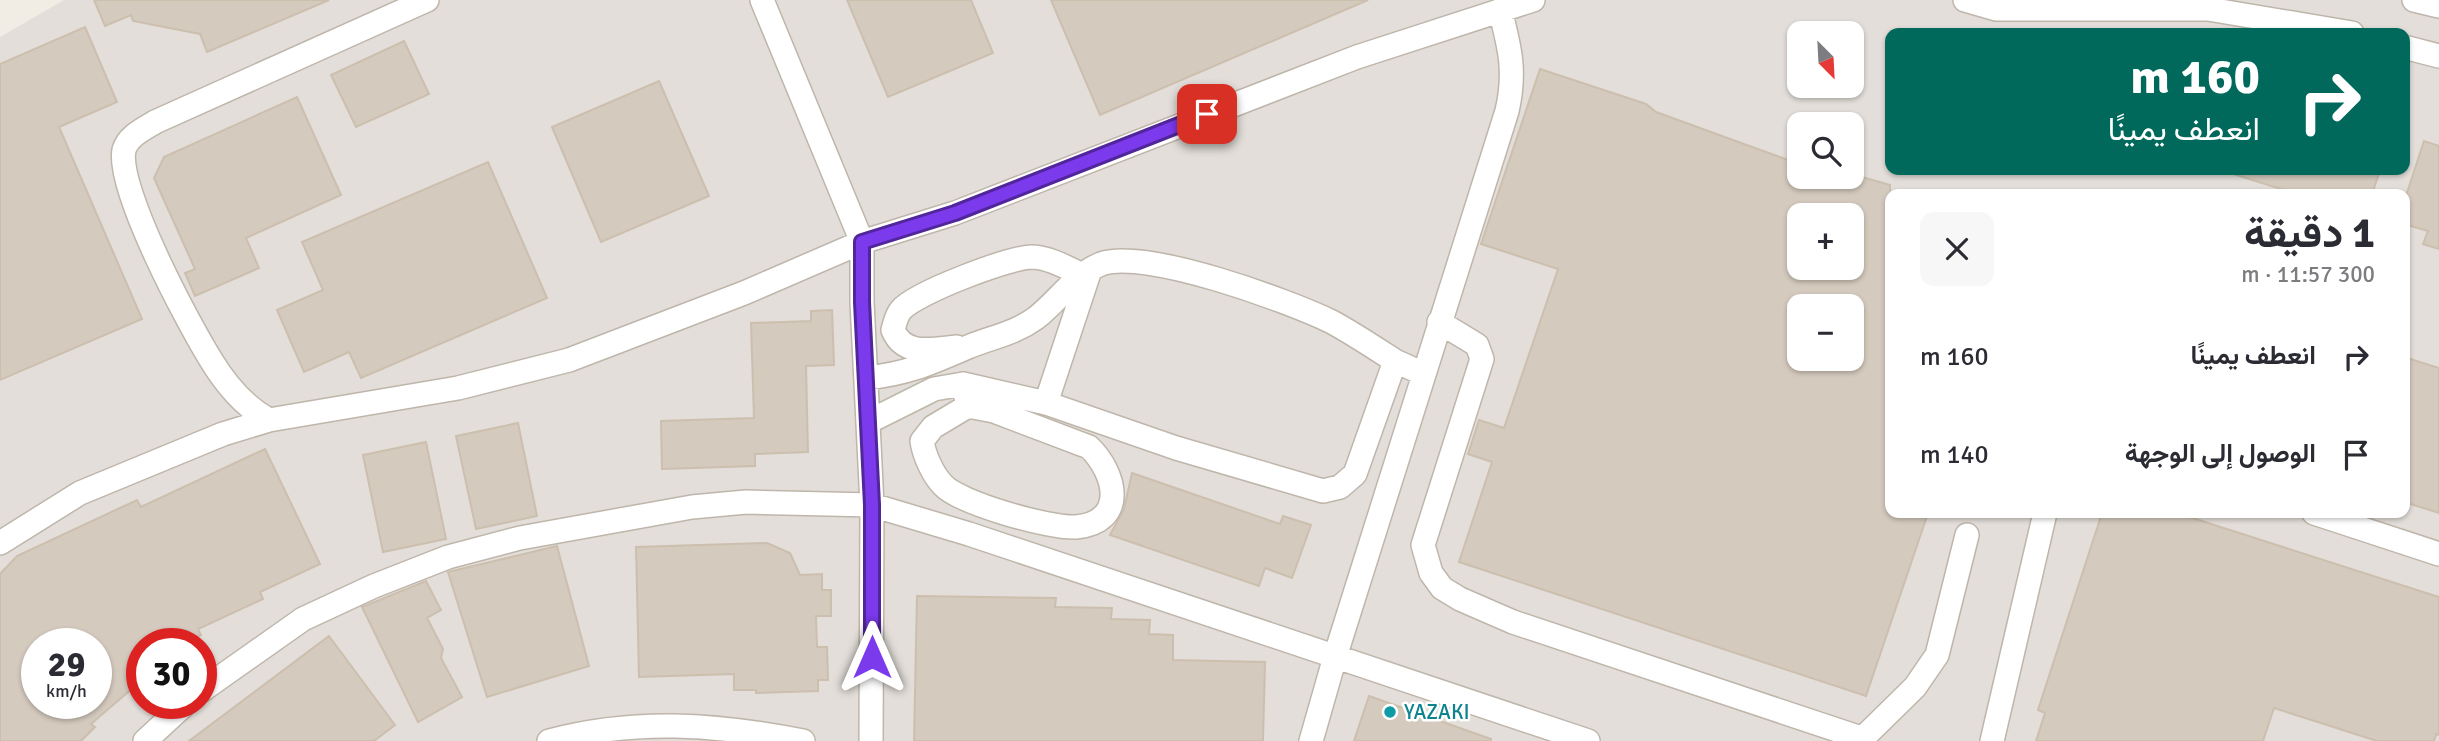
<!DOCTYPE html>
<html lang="ar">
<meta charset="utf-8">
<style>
:root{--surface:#fff;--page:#f7f7f7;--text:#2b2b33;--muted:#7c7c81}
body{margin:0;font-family:Signika,Vazirmatn,sans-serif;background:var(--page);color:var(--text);direction:rtl;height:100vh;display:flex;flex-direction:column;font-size:26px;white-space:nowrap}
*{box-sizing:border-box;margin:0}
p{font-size:23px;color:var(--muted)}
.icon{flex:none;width:38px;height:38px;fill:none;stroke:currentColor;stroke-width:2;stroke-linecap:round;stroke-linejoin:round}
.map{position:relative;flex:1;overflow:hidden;direction:ltr}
.details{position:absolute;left:1885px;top:189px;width:525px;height:329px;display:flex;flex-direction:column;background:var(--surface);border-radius:14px;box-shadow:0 2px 5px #0004;direction:rtl}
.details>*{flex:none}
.hud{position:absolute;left:1885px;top:28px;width:525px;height:147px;border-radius:14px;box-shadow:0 2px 5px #0004;direction:rtl;background:#00695c;color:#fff;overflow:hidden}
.needle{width:46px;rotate:156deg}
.controls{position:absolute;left:1787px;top:21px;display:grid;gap:14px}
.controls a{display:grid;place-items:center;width:77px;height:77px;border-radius:14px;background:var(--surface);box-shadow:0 2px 5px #0004;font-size:35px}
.speed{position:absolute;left:21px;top:628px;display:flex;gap:14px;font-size:35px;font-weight:700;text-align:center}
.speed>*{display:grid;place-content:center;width:91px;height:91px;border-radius:50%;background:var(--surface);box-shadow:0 2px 5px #0004;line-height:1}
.speed small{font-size:18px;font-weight:400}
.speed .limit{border:10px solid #d22;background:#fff;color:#111}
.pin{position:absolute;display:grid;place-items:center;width:60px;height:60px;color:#fff;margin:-30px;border-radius:14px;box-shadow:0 4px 10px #0006}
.me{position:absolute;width:77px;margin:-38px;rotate:0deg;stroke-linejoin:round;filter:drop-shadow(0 0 5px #0008)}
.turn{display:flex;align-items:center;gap:24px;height:147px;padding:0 35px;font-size:32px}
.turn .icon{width:91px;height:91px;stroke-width:2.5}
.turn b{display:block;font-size:49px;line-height:60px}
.round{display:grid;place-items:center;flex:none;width:74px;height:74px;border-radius:14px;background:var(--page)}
.summary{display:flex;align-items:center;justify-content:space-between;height:119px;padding:0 35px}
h1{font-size:42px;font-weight:700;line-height:52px}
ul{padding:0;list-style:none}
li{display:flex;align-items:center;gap:21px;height:98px;padding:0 35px}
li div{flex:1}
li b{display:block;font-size:26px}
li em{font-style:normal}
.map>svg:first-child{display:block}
</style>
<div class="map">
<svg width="2439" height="741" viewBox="0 0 2439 741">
<rect width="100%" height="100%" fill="#f1ece4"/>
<path fill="#e3ded9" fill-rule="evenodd" d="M64,0H2439V741H0V37ZM1799,33H1852V86H1799ZM1890,33H2404V170H1890ZM1799,124H1852V177H1799ZM1890,194H2404V513H1890ZM1799,215H1852V268H1799ZM1799,306H1852V359H1799ZM37,644H96V704H37ZM142,644H201V704H142Z"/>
<path fill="#d5cabe" stroke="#ccbfae" stroke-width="2" fill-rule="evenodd" d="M94,0H329L207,52L200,34L133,21L131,15L105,26Z
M847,0H971L993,53L888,97Z
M1051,0H1368L1100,115Z
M85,27L117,102L59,127L142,319L0,380V64Z
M404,41L429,94L356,127L331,75Z
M1540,69L1646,104L1656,112L1799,164V177H1852V174L1890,185V513H1928L1866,696L1459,562L1492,462L1468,454L1479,420L1504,428L1558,269L1481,244ZM1799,215H1852V268H1799ZM1799,306H1852V359H1799Z
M659,81L709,196L601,242L552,127Z
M297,97L341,195L246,238L259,268L195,296L185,273L195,269L154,178L164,157Z
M2424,141L2439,146V249L2423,244L2428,231L2404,224V202Z
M488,162L547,298L361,378L349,352L304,372L277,310L323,290L302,242Z
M2230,170H2380L2372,194H2297L2230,173Z
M832,310L834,365L806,366L808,452L755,454V466L662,469L661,421L754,418L751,323L811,321V311Z
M2404,357L2439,368V513L2404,502Z
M518,423L537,516L476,529L456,436Z
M426,442L446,539L383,552L363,455Z
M265,449L320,564L260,592L263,599L198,629L201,635L181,644H142V680L91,724L95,727L81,741H0V574L17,556L137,500L141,507ZM37,644H96V704H37Z
M1132,473L1280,524L1283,516L1311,525L1292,578L1265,568L1259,586L1110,535L1124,509Z
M2102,513H2177L2439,597V735L2436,734L2434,741H2377L2274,708L2263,741H2036L2045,713L2038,710Z
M767,543L790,553L800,575L822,574V590H831V616H816L817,647H827L828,680H818V691L756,693V690H734V674L639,677L636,547Z
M557,546L589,666L487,697L448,572Z
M426,581L441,610L427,618L443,649L441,658L462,697L418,722L362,607Z
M917,596L1056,598L1055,607L1112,608L1111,619L1150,620L1149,634L1173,635V660L1265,662L1263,741H914Z
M329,636L395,725L374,741H189Z
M1369,696L1491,739V741H1354Z"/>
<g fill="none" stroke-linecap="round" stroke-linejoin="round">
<defs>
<path id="minor" d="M762,0L862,242V302L872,505L871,741
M1965,0L1996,9H2208L2352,33
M2414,0L2439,6
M2404,47L2439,56
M1439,322L1477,345L1482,359L1423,545L1431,573L1442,588L1460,599L1513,622L1861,738
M957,347C933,349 904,357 893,330C895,323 896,316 901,310C915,293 1008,258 1031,257C1048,257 1066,267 1082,275
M866,378C907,374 931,363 968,347C992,337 1014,334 1036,318C1058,301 1074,275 1101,264C1145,248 1289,301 1332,322C1354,334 1375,348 1395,361
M963,384L968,406L933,427L922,441C924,455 933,475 943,485C959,503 1051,529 1076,527C1128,522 1116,473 1089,447L994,411L968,406
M1046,403L1090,270
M269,420C245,407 225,383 211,360C188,323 116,188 124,150C128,136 144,129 155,122L427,0
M870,421L934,389L963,384L1046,403L1176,448L1323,491L1340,487L1355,474L1395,361L1424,374
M2314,513L2439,554
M0,543L80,493L223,434L269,420L458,388L569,360L744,293L862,242L955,213L1357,57L1533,0
M201,691L303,619L374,586L448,557L520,538L692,507L746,502L872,505L969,534L1588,741
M145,741L185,704
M549,741C636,718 715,724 803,741
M1311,741L1335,657L1507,111C1516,72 1510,48 1500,10
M1860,741L1915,687L1937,655L1967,535
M1992,741L2045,513"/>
</defs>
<use href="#minor" stroke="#bfb6ab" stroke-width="26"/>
<use href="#minor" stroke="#fff" stroke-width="23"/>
</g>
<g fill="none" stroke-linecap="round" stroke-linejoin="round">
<defs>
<path id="route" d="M872,657V505L862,302V242L955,213L1207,114"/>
</defs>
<use href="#route" stroke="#51269a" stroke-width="18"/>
<use href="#route" stroke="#7c3aed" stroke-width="12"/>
</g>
<circle fill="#0f9aa8" stroke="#fff" stroke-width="2.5" cx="1390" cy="712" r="7"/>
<g text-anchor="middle" stroke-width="5" stroke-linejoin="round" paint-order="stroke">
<g font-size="21" fill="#0d838f" stroke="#fff" text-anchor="start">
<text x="1404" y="719">YAZAKI</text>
</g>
</g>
</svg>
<div class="controls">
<a><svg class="needle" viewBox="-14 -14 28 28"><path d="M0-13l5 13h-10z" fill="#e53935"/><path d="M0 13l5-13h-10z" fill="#7c7c81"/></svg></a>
<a><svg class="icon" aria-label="search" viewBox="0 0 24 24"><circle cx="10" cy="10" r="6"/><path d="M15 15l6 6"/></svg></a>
<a>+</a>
<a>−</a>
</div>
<div class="speed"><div>29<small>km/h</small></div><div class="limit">30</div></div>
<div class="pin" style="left:1207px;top:114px;background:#d93025"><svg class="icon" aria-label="arrive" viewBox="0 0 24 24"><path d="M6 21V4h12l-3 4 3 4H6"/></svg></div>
<svg class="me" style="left:872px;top:657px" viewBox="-20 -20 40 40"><path d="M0-17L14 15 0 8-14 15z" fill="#7c3aed" stroke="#fff" stroke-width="4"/></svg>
<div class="hud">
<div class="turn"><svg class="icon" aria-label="right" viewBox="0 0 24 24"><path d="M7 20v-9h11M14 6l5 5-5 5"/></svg><div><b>160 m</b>انعطف يمينًا</div></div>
</div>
<section class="details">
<div class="summary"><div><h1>1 دقيقة</h1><p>300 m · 11:57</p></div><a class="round"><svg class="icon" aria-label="close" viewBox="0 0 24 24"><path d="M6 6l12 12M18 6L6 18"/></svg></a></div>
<ul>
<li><svg class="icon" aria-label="right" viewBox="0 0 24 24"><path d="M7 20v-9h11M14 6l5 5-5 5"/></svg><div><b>انعطف يمينًا</b></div><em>160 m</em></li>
<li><svg class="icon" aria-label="arrive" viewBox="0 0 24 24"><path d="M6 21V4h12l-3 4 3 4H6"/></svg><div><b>الوصول إلى الوجهة</b></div><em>140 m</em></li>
</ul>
</section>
</div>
